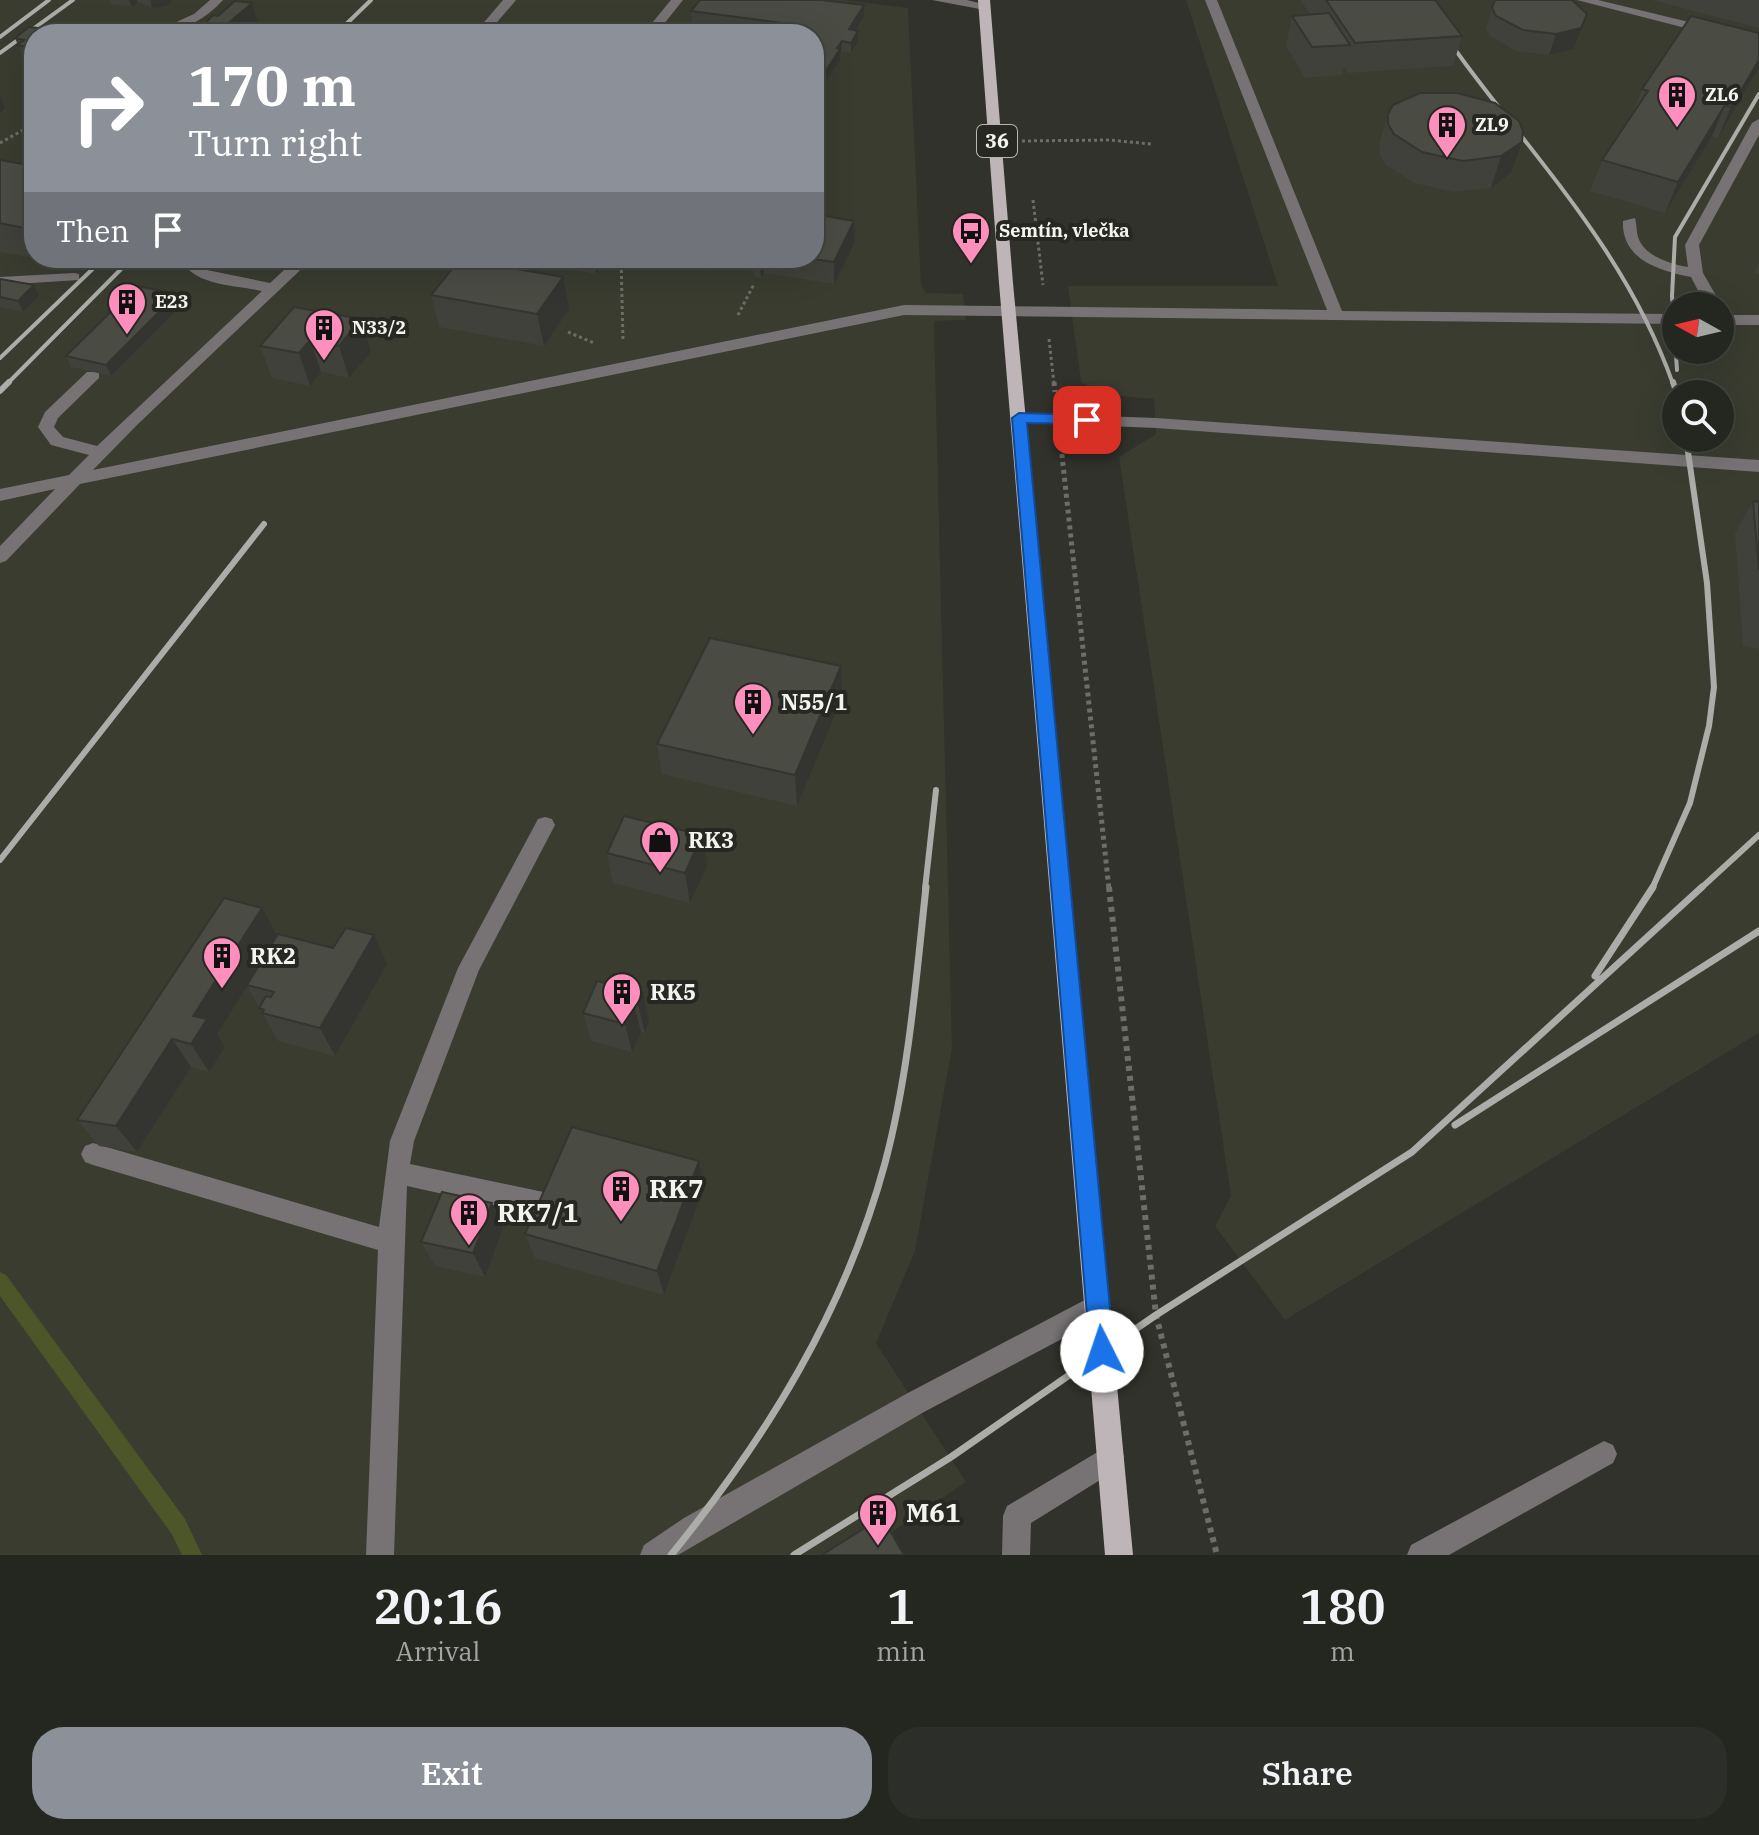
<!DOCTYPE html>
<meta charset="utf-8">
<style>
:root{--surface:#242620;--page:#2c2e29;--text:#f1f3f6;--muted:#a3a5a5;--line:#41433e;--accent:#8c9099}
body{margin:0;font-family:"IBM Plex Serif",serif;background:var(--page);color:var(--text);height:100vh;display:flex;flex-direction:column;font-size:30px;white-space:nowrap}
*{box-sizing:border-box;margin:0}
p{font-size:26px;color:var(--muted)}
.icon{flex:none;width:44px;height:44px;fill:none;stroke:currentColor;stroke-width:2;stroke-linecap:round;stroke-linejoin:round}
.map{position:relative;height:1555px;overflow:hidden}
.details{display:flex;flex-direction:column;background:var(--surface);flex:1}
.details>*{flex:none}
.guide{position:absolute;left:24px;top:24px;width:800px;height:244px;border-radius:32px;box-shadow:0 8px 32px #0002,0 0 0 2px var(--line);background:#8c9099;color:#fff;overflow:hidden}
.needle{width:52px;rotate:278deg}
.tools{position:absolute;left:1662px;top:292px;display:grid;gap:16px}
.tools a{display:grid;place-items:center;width:72px;height:72px;border-radius:50%;background:var(--surface);box-shadow:0 8px 32px #0002,0 0 0 2px var(--line);font-size:40px}
.pin{position:absolute;display:grid;place-items:center;width:68px;height:68px;color:#fff;margin:-34px;border-radius:16px;box-shadow:0 4px 12px #0006}
.me{position:absolute;width:88px;margin:-44px;rotate:356deg;stroke-linejoin:round;filter:drop-shadow(0 0 6px #0008)}
.turn{display:flex;align-items:center;gap:28px;height:168px;padding:0 32px;font-size:36px}
.turn .icon{width:104px;height:104px;stroke-width:2.5}
.turn b{display:block;font-size:56px;line-height:68px}
.then{display:flex;align-items:center;height:76px;padding:0 32px;background:#0003;gap:16px;font-size:30px}
.eta{display:flex;justify-content:space-evenly;align-items:center;height:136px;text-align:center}
.eta b{font-size:48px;font-weight:600;line-height:56px}
.primary-button{display:flex;gap:16px;margin-top:auto;padding:16px 32px}
.primary-button a{flex:1;height:92px;border-radius:32px;background:var(--accent);color:#fff;font-size:32px;font-weight:600;line-height:92px;text-align:center}
.primary-button a+a{background:var(--page);color:var(--text)}
.map>svg:first-child{display:block}
</style>
<div class="map">
<svg width="1759" height="1555" viewBox="0 0 1759 1555">
<rect width="100%" height="100%" fill="#30322b"/>
<path fill="#393c2f" fill-rule="evenodd" d="M0,0H845L908,8L921,285L926,293L963,294L966,320L934,321L952,1048L915,1251L876,1343L966,1482L882,1539L890,1555H0ZM34,34H814V258H34Z
M1186,0H1759V1033L1285,1320L1215,1226L1231,1196L1119,457L1156,434L1154,399L1105,395L1081,382L1068,286H1278ZM1676,306H1720V350H1676ZM1676,394H1720V438H1676Z"/>
<g fill="none" stroke-linecap="round" stroke-linejoin="round">
<path fill="#4c5628" fill-rule="evenodd" d="M0,1272L6,1275L185,1519L202,1555H182L171,1533L0,1296Z"/>
<path stroke="#6c6e68" stroke-width="3" stroke-dasharray="3 3" stroke-linecap="butt" d="M1022,141L1109,140L1151,144
M0,143L34,124
M1033,200L1043,285
M621,258L623,340
M738,315L754,284
M568,332L594,343
M1049,339L1054,384"/>
<path stroke="#6c6e68" stroke-width="5" stroke-dasharray="4 4" stroke-linecap="butt" d="M1054,382L1055,392
M1061,446L1109,889"/>
<path stroke="#6c6e68" stroke-width="6" stroke-dasharray="5 5" stroke-linecap="butt" d="M1109,887L1156,1315L1217,1555"/>
<path fill="#777374" fill-rule="evenodd" d="M210,0H223C204,21 178,34 150,34L194,14Z
M503,0H516L487,34H474Z
M671,0H683L656,34H643Z
M932,0H967L991,6L985,10Z
M1205,0H1217L1342,311L1676,314V324L904,315L80,484L6,561L0,563V546L55,489L0,501V489L69,475L89,455L51,445L38,427L45,412L87,372H99V378L58,418L54,427L63,437L97,446L262,291C237,285 190,286 182,258H196L199,266L207,270L270,283L297,258H313L137,425L93,470L904,305L1327,310Z
M1577,0H1598L1759,39V47Z
M1759,119V135L1699,245L1703,273L1722,306H1706L1691,277C1659,271 1621,259 1623,221L1635,218C1637,224 1636,231 1638,237C1644,256 1670,264 1688,267L1685,245L1752,123Z
M74,273L79,274V280L0,285V277Z
M1720,315H1759V325H1720Z
M1019,413L1156,418L1759,460V472L1156,428L1013,422V414Z
M545,817L552,819L555,825L479,970L414,1141L410,1164L548,1193L557,1197L560,1205L557,1213L548,1217L407,1186L394,1555H366L378,1250L93,1165L85,1162L81,1154L85,1146L93,1143L379,1227L390,1141L458,968L538,819Z
M1098,1293L1107,1297L1111,1306L1107,1315L924,1412L678,1555H640L644,1545L684,1518L906,1394Z
M1604,1441L1613,1445L1617,1454L1613,1463L1449,1555H1407L1411,1545Z
M1111,1444L1121,1447L1124,1457L1121,1467L1031,1523L1030,1555H1002L1003,1516L1007,1506Z"/>
<path fill="#bdb5b7" fill-rule="evenodd" d="M978,0H990L1013,283L1133,1555H1105L999,283Z"/>
<path stroke="#acada8" stroke-width="4" d="M1421,0C1506,132 1619,231 1673,384
M336,34L371,0
M0,37L49,0
M0,53L73,0
M0,358L104,258
M1677,370L1672,296L1675,237L1759,94
M7,384L132,258"/>
<path stroke="#acada8" stroke-width="6" d="M1673,382L1677,394
M0,391L9,382
M0,860L264,524
M925,889L936,790
M1652,889L1690,803L1709,726L1714,687L1707,583L1686,438
M1700,889L1759,835"/>
<path stroke="#acada8" stroke-width="7" d="M1595,976L1653,887
M1455,1125L1759,931
M671,1555C767,1437 845,1311 885,1163C909,1073 916,979 926,887
M794,1555L951,1457L1156,1315L1412,1152L1702,887"/>
</g>
<path fill="#40413a" d="M110,0H173L166,6L152,8L138,2L132,7L111,4Z
M1300,0H1435L1462,36L1453,66L1348,73L1344,67L1342,75L1305,78L1286,46L1292,16L1310,14Z
M1651,0H1759V28Z
M1494,1L1580,35L1574,49L1549,55L1516,51L1490,36L1486,29Z
M252,3L258,24L247,34H200L199,30Z
M691,11L864,16L855,30L858,31V41L851,53L842,52L840,59L814,101V34L776,33L692,22Z
M34,34V76H30L15,38Z
M1759,67L1718,138L1712,136L1665,213L1590,191L1602,160L1632,115L1642,89Z
M1495,103L1511,173L1491,188L1453,192L1414,183L1386,165L1380,155L1379,145L1388,114Z
M0,160L34,166V258H47L44,260L0,252Z
M855,242L834,284L764,273L761,278L755,277L754,271L744,270V258H814Z
M57,258H129L118,269Z
M520,258H607L596,274L521,261Z
M667,258H720L712,271L667,263Z
M1759,263V274L1754,273Z
M0,279L34,285L39,296L23,312L0,307Z
M177,294L182,305L111,376L71,367L66,356Z
M431,295L569,309L544,346L439,327Z
M361,319L371,352L349,378L321,372L310,386L272,378L260,346Z
M1753,501L1759,502V649L1743,646L1735,533Z
M842,698L797,806L662,774L657,744Z
M607,853L707,866L690,903L613,883Z
M277,935L333,948L374,935L387,964L335,1056L278,1041L247,986L217,1034L225,1047L209,1072L191,1067L137,1152L99,1146L77,1120Z
M643,993L649,1021L645,1033L641,1032L632,1052L591,1041L583,1013Z
M704,1187L664,1295L535,1258L525,1234Z
M492,1203L503,1228L485,1277L435,1266L421,1242Z"/>
<path fill="#343530" d="M129,0H137L138,2L132,7Z
M150,0H173L166,6L152,8Z
M252,3L258,24L247,34H217Z
M864,5V16L849,40V29Z
M1587,14L1574,49L1549,55L1556,34Z
M858,31V41L851,53V43Z
M842,41L840,59L814,101V89Z
M1759,60V67L1718,138L1731,107Z
M0,96L5,108L0,113Z
M1725,105L1712,136L1665,213L1678,182Z
M1522,142L1511,173L1491,188L1501,156Z
M854,221L855,242L834,284V262Z
M34,225V239L29,229Z
M113,258H129L118,269Z
M594,258H607L596,274Z
M711,258H720L712,271Z
M759,258H763L764,273L761,278Z
M563,277L569,309L544,346L537,314Z
M34,285L39,296L23,312L18,301Z
M177,294L182,305L111,376L106,365Z
M361,319L371,352L349,378L339,346Z
M310,340L321,372L310,386L299,353Z
M841,666L842,698L797,806L795,775Z
M702,835L707,866L690,903L685,873Z
M262,908L278,937L217,1034L225,1047L209,1072L191,1044L193,1016Z
M374,935L387,964L335,1056L320,1028Z
M643,993L649,1021L645,1033L638,1005Z
M634,1004L641,1032L632,1052L625,1024Z
M172,1039L191,1067L137,1152L116,1126Z
M699,1161L704,1187L664,1295L657,1271Z
M492,1203L503,1228L485,1277L473,1253Z"/>
<path fill="#4a4c44" stroke="#343530" stroke-width="2" d="M700,0H821L864,5L849,29L858,31L851,43L842,41L837,48L840,49L814,89V34H776L783,23L691,11Z
M1326,0H1435L1462,36L1355,43Z
M1495,0H1572L1587,14L1581,28L1556,34L1523,30L1496,16L1492,8Z
M235,1L252,3L217,33L199,30L213,15L218,16Z
M1329,13L1350,45L1312,47L1292,16Z
M1691,16L1759,33V60L1731,107L1725,105L1678,182L1602,160L1648,91L1642,89Z
M29,27L57,30L52,34H34V48L17,45L24,40L15,38Z
M1420,93H1457L1495,103L1519,121L1523,131L1522,142L1501,156L1463,161L1422,152L1394,134L1388,124V114L1393,105Z
M0,160L34,166V225L29,229L0,223Z
M814,214L854,221L834,262L805,258H814Z
M460,259L563,277L537,314L431,295Z
M0,279L34,285L18,301L0,297Z
M137,286L177,294L106,365L66,356Z
M294,307L361,319L339,346L310,340L299,353L260,346Z
M1753,501L1759,502V570Z
M710,638L841,666L795,775L657,744Z
M624,816L702,835L685,873L607,853Z
M224,898L262,908L193,1016L207,1019L191,1044L172,1039L116,1126L77,1120Z
M346,928L374,935L320,1028L262,1013L264,1010L259,1008L266,996L271,997L274,992L247,985L278,934L333,948Z
M597,981L643,993L638,1005L634,1004L625,1024L583,1013Z
M572,1127L699,1161L657,1271L525,1234Z
M442,1192L492,1203L473,1253L421,1242Z
M882,1517L904,1555H822Z"/>
<path fill="#1a73e8" stroke="#114b97" stroke-width="2" d="M1019,413L1087,415L1094,420L1087,424L1027,423L1114,1351L1110,1360L1102,1363L1093,1360L1090,1351L1012,418Z"/>
<defs>
<symbol id="building-pin" viewBox="-11 -11 22 30"><path d="M0 17L-7.5 6A9.5 9.5 0 1 1 7.5 6Z" fill="#fe8ebb" stroke="#262821"/><path d="M-4-6H4V6H1V3H-1V6H-4ZM-2.5-4.3h1.7v1.8h-1.7ZM.8-4.3h1.7v1.8H.8ZM-2.5-1h1.7V.8h-1.7ZM.8-1h1.7V.8H.8Z" fill="#111"/></symbol>
<symbol id="bus-pin" viewBox="-11 -11 22 30"><path d="M0 17L-7.5 6A9.5 9.5 0 1 1 7.5 6Z" fill="#fe8ebb" stroke="#262821"/><path d="M-5-6H5V4H4V6H2V4H-2V6H-4V4H-5ZM-3.5-4V0h7V-4ZM-3.5 1.2v1.5H-2V1.2ZM2 1.2v1.5H3.5V1.2Z" fill="#111"/></symbol>
<symbol id="shop-pin" viewBox="-11 -11 22 30"><path d="M0 17L-7.5 6A9.5 9.5 0 1 1 7.5 6Z" fill="#fe8ebb" stroke="#262821"/><path d="M-5-2.5h2.3a2.7 3.5 0 0 1 5.4 0H5L5.5 6h-11ZM-1.5-2.5h3a1.5 2.3 0 0 0-3 0Z" fill="#111"/></symbol>
</defs>
<g fill-rule="evenodd">
<use href="#building-pin" x="1655" y="73" width="44" height="60"/>
<use href="#building-pin" x="1425" y="103" width="44" height="60"/>
<use href="#bus-pin" x="949" y="209" width="44" height="60"/>
<use href="#building-pin" x="105" y="280" width="44" height="60"/>
<use href="#building-pin" x="302" y="306" width="44" height="60"/>
<use href="#building-pin" x="731" y="680" width="44" height="60"/>
<use href="#shop-pin" x="638" y="818" width="44" height="60"/>
<use href="#building-pin" x="200" y="934" width="44" height="60"/>
<use href="#building-pin" x="600" y="970" width="44" height="60"/>
<use href="#building-pin" x="599" y="1167" width="44" height="60"/>
<use href="#building-pin" x="447" y="1191" width="44" height="60"/>
<use href="#building-pin" x="856" y="1491" width="44" height="60"/>
</g>
<g text-anchor="middle" stroke-width="8" stroke-linejoin="round" paint-order="stroke">
<g font-size="18" font-weight="bold" fill="#f3f4f0" stroke="#262821" text-anchor="start">
<text x="1705" y="101">ZL6</text>
<text x="1475" y="131">ZL9</text>
<text x="999" y="237">Semtín, vlečka</text>
<text x="155" y="308">E23</text>
<text x="352" y="334">N33/2</text>
</g>
<rect fill="#262821" stroke="#b6b7b2" stroke-width="2" x="977" y="125" width="40" height="32" rx="6"/>
<g font-size="20" font-weight="bold" fill="#f3f4f0">
<text x="997" y="148">36</text>
</g>
<g font-size="22" font-weight="bold" fill="#f3f4f0" stroke="#262821" text-anchor="start">
<text x="781" y="710">N55/1</text>
<text x="688" y="848">RK3</text>
<text x="250" y="964">RK2</text>
<text x="650" y="1000">RK5</text>
</g>
<g font-size="26" font-weight="bold" fill="#f3f4f0" stroke="#262821" text-anchor="start">
<text x="649" y="1198">RK7</text>
<text x="497" y="1222">RK7/1</text>
<text x="906" y="1522">M61</text>
</g>
</g>
</svg>
<div class="tools">
<a><svg class="needle" viewBox="-14 -14 28 28"><path d="M0-13l5 13h-10z" fill="#e53935"/><path d="M0 13l5-13h-10z" fill="#a3a5a5"/></svg></a>
<a><svg class="icon" aria-label="search" viewBox="0 0 24 24"><circle cx="10" cy="10" r="6"/><path d="M15 15l6 6"/></svg></a>
</div>
<div class="pin" style="left:1087px;top:420px;background:#d93025"><svg class="icon" aria-label="arrive" viewBox="0 0 24 24"><path d="M6 21V4h12l-3 4 3 4H6"/></svg></div>
<svg class="me" style="left:1102px;top:1351px" viewBox="-20 -20 40 40"><circle r="19" fill="#fff"/><path d="M0-13L10 11 0 6-10 11z" fill="#1a73e8"/></svg>
<div class="guide">
<div class="turn"><svg class="icon" aria-label="right" viewBox="0 0 24 24"><path d="M7 20v-9h11M14 6l5 5-5 5"/></svg><div><b>170 m</b>Turn right</div></div>
<div class="then">Then<svg class="icon" aria-label="arrive" viewBox="0 0 24 24"><path d="M6 21V4h12l-3 4 3 4H6"/></svg></div>
</div>
</div>
<section class="details">
<div class="eta">
<div><b>20:16</b><p>Arrival</p></div>
<div><b>1</b><p>min</p></div>
<div><b>180</b><p>m</p></div>
</div>
<div class="primary-button"><a>Exit</a><a>Share</a></div>
</section>
